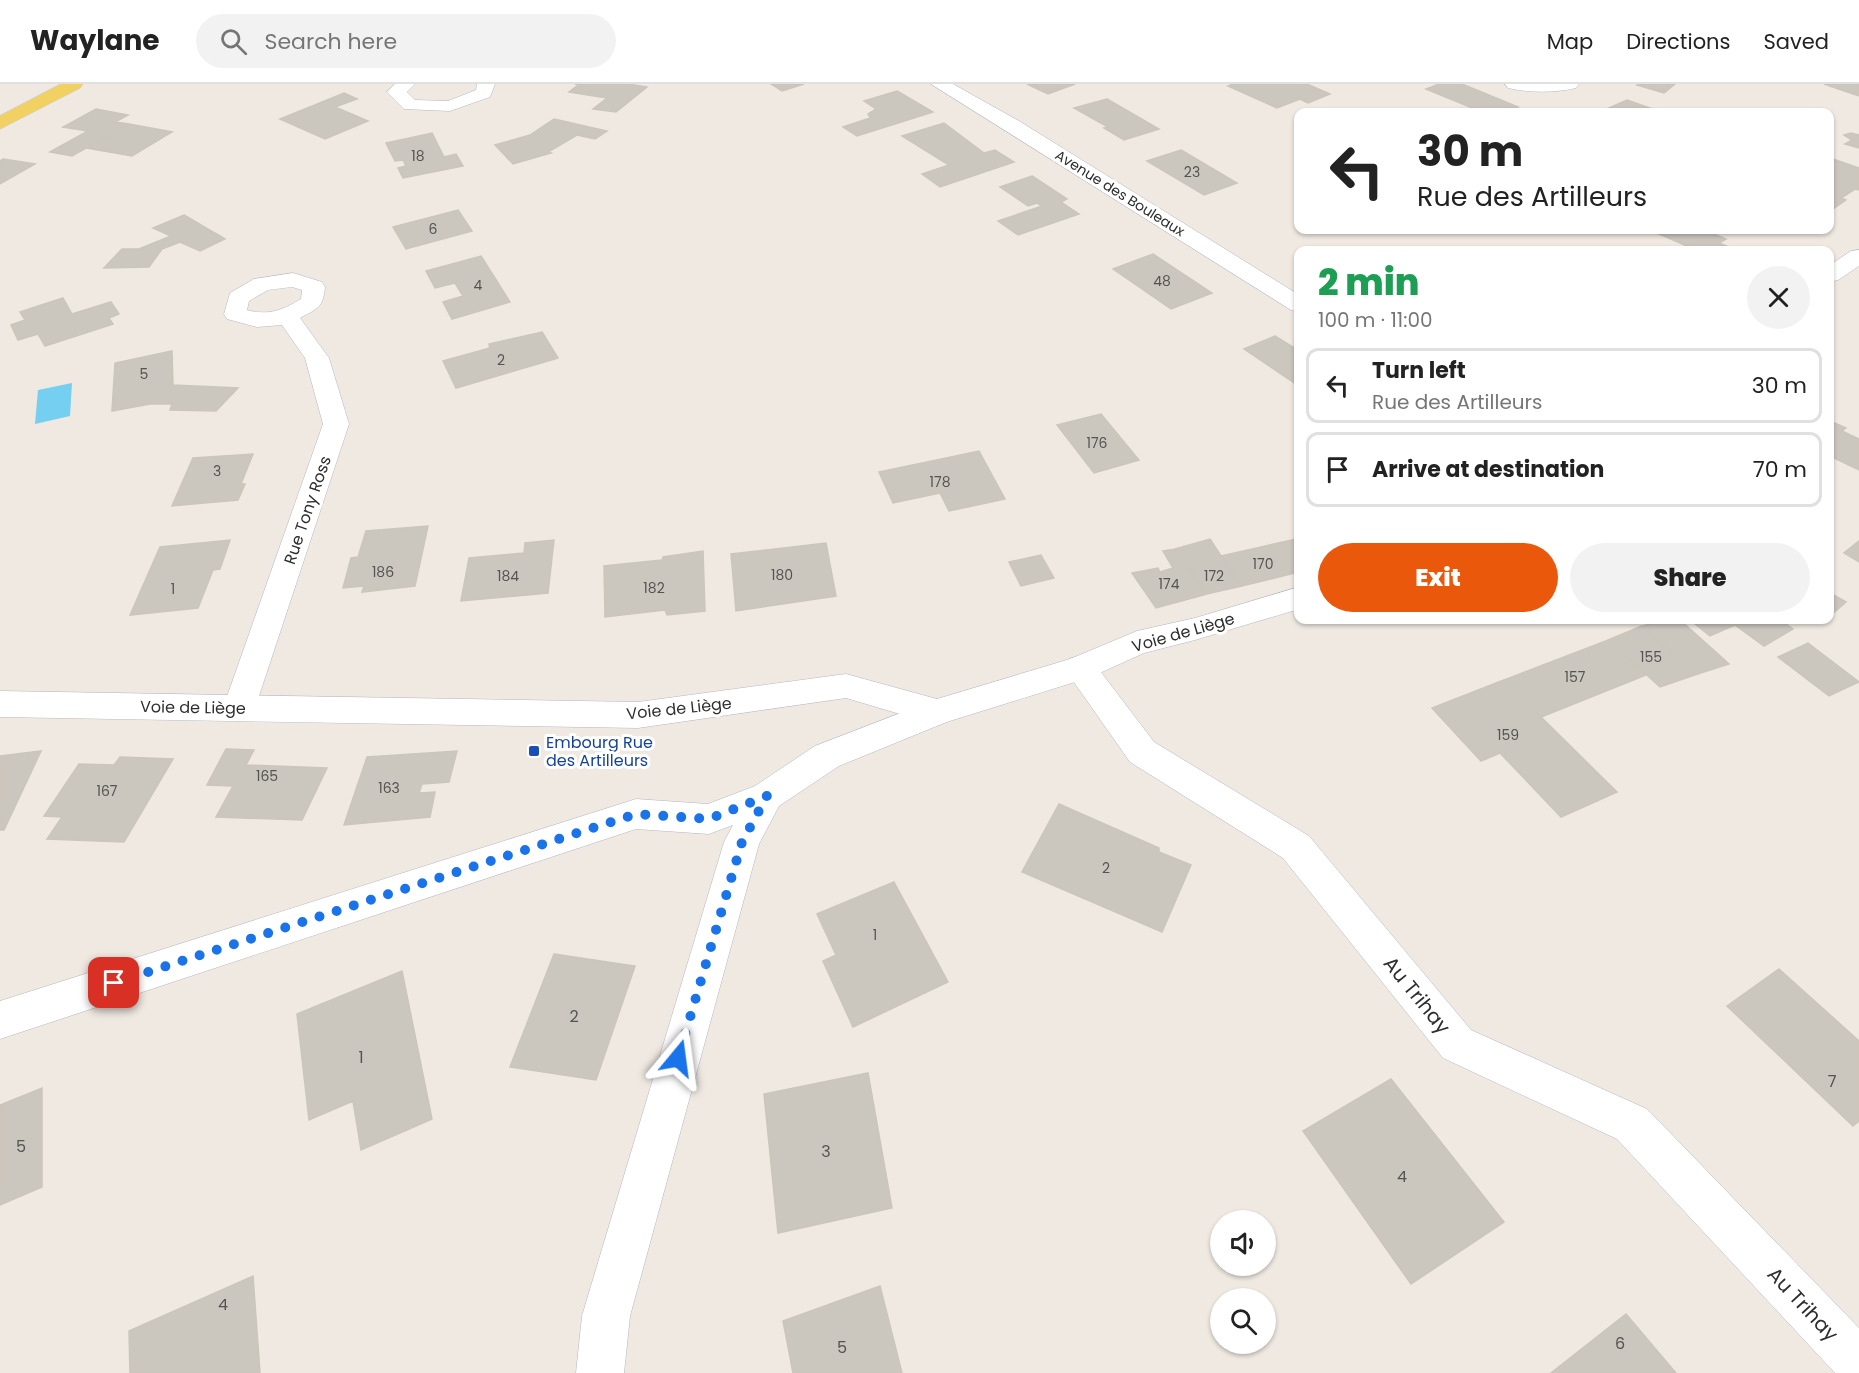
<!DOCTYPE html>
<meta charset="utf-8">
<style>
:root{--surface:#fff;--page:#f2f2f2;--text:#222;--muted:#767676;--line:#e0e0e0;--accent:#ea580c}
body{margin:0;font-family:Poppins,sans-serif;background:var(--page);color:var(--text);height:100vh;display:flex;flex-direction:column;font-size:22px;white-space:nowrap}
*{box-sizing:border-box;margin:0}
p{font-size:20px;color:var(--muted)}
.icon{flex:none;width:33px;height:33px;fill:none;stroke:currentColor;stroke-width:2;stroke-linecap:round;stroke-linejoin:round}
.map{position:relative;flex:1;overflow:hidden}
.drawer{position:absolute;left:1294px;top:162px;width:540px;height:378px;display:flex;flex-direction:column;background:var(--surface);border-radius:12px;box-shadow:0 2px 4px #0004}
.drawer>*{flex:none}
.top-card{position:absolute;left:1294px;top:24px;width:540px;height:126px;border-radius:12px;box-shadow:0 2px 4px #0004;background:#fff;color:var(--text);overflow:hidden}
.fabs{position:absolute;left:1210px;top:1126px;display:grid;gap:12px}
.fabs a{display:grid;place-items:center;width:66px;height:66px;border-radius:50%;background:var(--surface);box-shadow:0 2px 4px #0004;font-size:30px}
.pin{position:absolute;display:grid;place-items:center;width:51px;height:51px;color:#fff;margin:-26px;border-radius:12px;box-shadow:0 3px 9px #0006}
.me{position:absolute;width:66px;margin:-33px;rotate:16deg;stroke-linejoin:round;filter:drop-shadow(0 0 4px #0008)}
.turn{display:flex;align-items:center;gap:21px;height:126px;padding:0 24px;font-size:27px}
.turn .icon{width:78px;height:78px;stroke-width:2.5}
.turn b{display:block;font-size:42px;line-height:51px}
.round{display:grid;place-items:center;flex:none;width:63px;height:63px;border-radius:32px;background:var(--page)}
.overview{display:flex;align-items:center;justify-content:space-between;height:102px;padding:0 24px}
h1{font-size:36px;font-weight:800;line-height:45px;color:#1e9e55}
.cta{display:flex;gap:12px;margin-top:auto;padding:12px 24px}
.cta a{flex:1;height:69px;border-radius:36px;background:var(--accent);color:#fff;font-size:24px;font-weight:800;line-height:69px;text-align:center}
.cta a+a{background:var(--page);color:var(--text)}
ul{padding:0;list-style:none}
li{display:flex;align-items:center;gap:18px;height:75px;margin:0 12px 9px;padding:0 12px;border:3px solid var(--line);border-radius:12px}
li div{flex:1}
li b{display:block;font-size:22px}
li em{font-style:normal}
header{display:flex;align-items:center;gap:36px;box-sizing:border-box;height:84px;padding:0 30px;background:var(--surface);border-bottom:2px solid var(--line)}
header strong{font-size:28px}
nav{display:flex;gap:33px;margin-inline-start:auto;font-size:21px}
.search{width:420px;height:54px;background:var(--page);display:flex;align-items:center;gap:15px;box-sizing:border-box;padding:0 21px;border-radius:33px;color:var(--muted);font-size:22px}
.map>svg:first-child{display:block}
</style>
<header>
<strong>Waylane</strong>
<div class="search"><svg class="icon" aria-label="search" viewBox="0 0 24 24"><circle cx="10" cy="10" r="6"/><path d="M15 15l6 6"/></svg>Search here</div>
<nav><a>Map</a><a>Directions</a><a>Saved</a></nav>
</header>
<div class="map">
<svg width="1859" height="1289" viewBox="0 0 1859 1289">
<rect width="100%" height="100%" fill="#efe9e1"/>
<path fill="#75cff0" d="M72,299L70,332L35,340L38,306Z"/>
<path fill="#cbc7bf" stroke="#cbc5ba" stroke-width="1.5" d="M575,0H628L647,3L616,28L593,25L607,14L569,8L578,1Z
M771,0H804L782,7Z
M1027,0H1075L1048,10Z
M1233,0H1307L1330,10L1308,19L1300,15L1277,24L1228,2Z
M1439,0H1462L1518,23L1504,28H1482L1426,5Z
M1639,0H1675L1664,9L1637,1Z
M1824,0H1859V12Z
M897,7L933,28L857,52L843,43L870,34L868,30L876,25L864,17Z
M344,9L357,15L335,23L368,37L325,55L280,35Z
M1107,15L1159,45L1124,56L1104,44L1108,43L1074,24Z
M1627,16L1661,28H1620L1609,24Z
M96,25L128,31L115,38L129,40L72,72L50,68L88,47L63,43Z
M554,35L607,47L595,55L577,51L548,68L551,69L513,80L495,61L530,51Z
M944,39L984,69L995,66L1014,78L940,103L922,90L949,81L902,52Z
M129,40L172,48L132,72L87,64Z
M432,49L444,73L456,70L463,82L403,94L398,84L406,82L403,76L395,77L386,59Z
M1851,49L1859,51V64L1845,60L1852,56L1844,51Z
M1181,66L1237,99L1204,111L1147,77Z
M1830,74L1859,84V106L1855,105L1841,114L1846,116L1830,127Z
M3,75L35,80L0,100V77Z
M1032,92L1067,115L1061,118L1079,130L1018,151L998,137L1042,122L1037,119L1028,122L1000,103Z
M458,126L472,147L406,165L393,143Z
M184,131L225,155L200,167L180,158L162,165L149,183L104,184L122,165H139L171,152L153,144Z
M1650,146H1705L1726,155L1719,159L1736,166H1696Z
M1153,170L1212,209L1171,225L1113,185Z
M481,172L510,218L452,235L443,218L463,212L455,199L435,204L426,187Z
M63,214L72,230L111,218L119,230L109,234L113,240L45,262L38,250L18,256L11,241L25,236L20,228Z
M542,248L558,274L456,304L443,277L490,264L489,260Z
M1275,252L1299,267V302L1244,265Z
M172,267L173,301L238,304L216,327L170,326L172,320H150L112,327L115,279Z
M1101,330L1139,376L1094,389L1057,341Z
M1830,337L1846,344L1842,347L1859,355V386L1830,372Z
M979,367L1005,415L949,427L940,409L893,419L879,388Z
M253,370L241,400H245L238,416L172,422L193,374Z
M428,442L415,502L362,508L364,502L343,504L351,474L358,473L366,447Z
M1210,455L1221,472L1242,502L1207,510L1175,465Z
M1296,455L1299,460V488L1242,502L1221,472Z
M230,456L220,485L213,486L198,524L130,531L160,463Z
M554,456L548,509L461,517L469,474L524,469L525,459Z
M1859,457V478L1844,469Z
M826,459L836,512L736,527L731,470Z
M1175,465L1207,510L1156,524L1132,489L1158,484L1160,488L1173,484L1163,467Z
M703,467L705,527L667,531L665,526L605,533L604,482L662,476L663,473Z
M1041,471L1054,494L1021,502L1009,478Z
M1830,509L1846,518L1830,532Z
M1664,536H1680L1729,580L1695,591L1642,542Z
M1690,536H1780L1793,545L1764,562L1735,541L1710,552Z
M1642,542L1695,591L1660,603L1608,556Z
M1608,556L1646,591L1541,633L1504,596Z
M1808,559L1859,598L1829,612L1778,573Z
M1504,596L1541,633L1617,708L1561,733L1500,669L1481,677L1432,624Z
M226,665L254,666L246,681L327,684L302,736L216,733L233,702L207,701Z
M41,667L4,746H0V672Z
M457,667L449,698L422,700L419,709L435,708L430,733L344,741L367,673Z
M120,673L173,675L124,758L47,755L62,733L44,732L79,680L114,681Z
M1059,720L1159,764V768L1191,781L1162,848L1022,788Z
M894,798L948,898L853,943L823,877L836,871L817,830Z
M554,870L635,882L596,996L510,983Z
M1779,885L1859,957V1037L1853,1042L1727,922Z
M402,887L432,1035L361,1066L353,1017L309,1036L297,930Z
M868,989L892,1124L778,1149L764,1010Z
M1391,995L1504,1138L1411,1200L1303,1047Z
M42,1004V1103L0,1121V1021Z
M253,1192L260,1289H130L129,1247Z
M880,1202L902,1289H793L783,1237Z
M1626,1230L1676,1289H1551Z"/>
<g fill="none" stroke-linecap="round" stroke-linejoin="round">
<defs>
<path id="street" d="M395,0H415L407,8L415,16L448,17L476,6L477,0H495L490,13L450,27L404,25L387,8Z
M931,0H953L1019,37L1299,211V228L1291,226Z
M1505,0H1579L1576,4C1553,9 1531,9 1508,4Z
M293,189L322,198L325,203C323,224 318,224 300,234L329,274L349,340L255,624L250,633L239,637L228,633L223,624L323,340L305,274L282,241L257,243L227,235L224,230L230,209L254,195ZM292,203L302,206L301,215C283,226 268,232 247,226L249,217L268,206Z
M1080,572L1091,575L1154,658L1309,752L1471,946L1647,1025L1859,1244V1289H1835L1617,1055L1443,974L1283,774L1130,678L1064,584L1069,575Z
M937,615L949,619L953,628L949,637L839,682L779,722L759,760L630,1232L624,1289H576L582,1232L724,758L733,741L709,750L636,745L0,955V917L636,715L708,720L755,702L815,662Z"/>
<path id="secondary" d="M1859,166V182L1838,196L1830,198V181L1851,167Z
M1299,503V525L1195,556L1144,569L1091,593L937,641L846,614L638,644L0,633V607L638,618L846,590L937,615L1070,575L1137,547L1195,534Z"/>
<path id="primary" d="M61,0H83L80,4L0,45V32Z"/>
</defs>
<use href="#street" stroke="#b4b7c1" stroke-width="1"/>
<use href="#secondary" stroke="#b4b7c1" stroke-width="1"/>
<use href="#primary" stroke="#c9c9c9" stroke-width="1"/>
<use href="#street" fill="#fff" fill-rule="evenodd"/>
<use href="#secondary" fill="#fff" fill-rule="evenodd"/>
<use href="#primary" fill="#f2d163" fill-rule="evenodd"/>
</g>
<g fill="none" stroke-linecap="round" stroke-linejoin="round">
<path stroke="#1a73e8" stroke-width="10" stroke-dasharray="0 18" d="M114,899L636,730L709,735L767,712L742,758L678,974"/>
</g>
<rect fill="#1a4fb4" stroke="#fff" stroke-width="2" x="528" y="661" width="12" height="12" rx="3"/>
<g text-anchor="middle" stroke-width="6" stroke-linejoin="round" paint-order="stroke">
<g font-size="14" fill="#555452">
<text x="418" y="77">18</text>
<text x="1192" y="93">23</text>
<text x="433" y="150">6</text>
<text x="1162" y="202">48</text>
<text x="478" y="206">4</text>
<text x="501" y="281">2</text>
<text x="144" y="295">5</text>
<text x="1097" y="364">176</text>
<text x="217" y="392">3</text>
<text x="940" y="403">178</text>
<text x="1263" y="485">170</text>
<text x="383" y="493">186</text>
<text x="782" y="496">180</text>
<text x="508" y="497">184</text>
<text x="1214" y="497">172</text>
<text x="1169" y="505">174</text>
<text x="654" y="509">182</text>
<text x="173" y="510">1</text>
<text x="1651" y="578">155</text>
<text x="1575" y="598">157</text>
<text x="1508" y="656">159</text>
<text x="267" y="697">165</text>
<text x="389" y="709">163</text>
<text x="107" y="712">167</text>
<text x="1106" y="789">2</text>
<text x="875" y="856">1</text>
</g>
<g font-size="14" fill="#2e2e2e" stroke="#fff">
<text transform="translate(1120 109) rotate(32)" y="5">Avenue des Bouleaux</text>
</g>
<g font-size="16" fill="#2e2e2e" stroke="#fff">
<text transform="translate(307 426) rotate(-71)" y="6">Rue Tony Ross</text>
<text transform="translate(1183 548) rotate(-16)" y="6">Voie de Liège</text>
<text transform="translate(193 623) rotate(1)" y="6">Voie de Liège</text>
<text transform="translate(679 624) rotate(-6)" y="6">Voie de Liège</text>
</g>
<g font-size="16" fill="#164399" stroke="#fff" text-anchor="start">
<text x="546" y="664">Embourg Rue<tspan x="546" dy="18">des Artilleurs</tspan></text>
</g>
<g font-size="16" fill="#555452">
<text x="574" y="938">2</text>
<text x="361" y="979">1</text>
<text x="1832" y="1003">7</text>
<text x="21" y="1068">5</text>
<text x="826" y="1073">3</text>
<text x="1402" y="1098">4</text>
<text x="223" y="1226">4</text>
<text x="1620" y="1265">6</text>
<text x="842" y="1269">5</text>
</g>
<g font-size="20" fill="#2e2e2e" stroke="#fff">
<text transform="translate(1417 911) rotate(51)" y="7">Au Trihay</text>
<text transform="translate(1803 1220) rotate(47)" y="7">Au Trihay</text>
</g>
</g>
</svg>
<div class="fabs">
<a><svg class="icon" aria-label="sound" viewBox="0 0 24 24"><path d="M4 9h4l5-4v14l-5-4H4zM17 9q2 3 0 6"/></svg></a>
<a><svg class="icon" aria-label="search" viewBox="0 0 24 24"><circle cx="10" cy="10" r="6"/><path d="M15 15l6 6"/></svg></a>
</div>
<div class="pin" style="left:114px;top:899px;background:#d93025"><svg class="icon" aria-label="arrive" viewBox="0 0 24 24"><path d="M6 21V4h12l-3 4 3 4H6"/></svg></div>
<svg class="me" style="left:678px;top:974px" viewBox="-20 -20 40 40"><path d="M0-17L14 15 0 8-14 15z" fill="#1a73e8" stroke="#fff" stroke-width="4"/></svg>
<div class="top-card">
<div class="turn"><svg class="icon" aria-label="left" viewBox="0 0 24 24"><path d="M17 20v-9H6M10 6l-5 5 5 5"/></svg><div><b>30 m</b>Rue des Artilleurs</div></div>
</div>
<section class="drawer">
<div class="overview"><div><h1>2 min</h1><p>100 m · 11:00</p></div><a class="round"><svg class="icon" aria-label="close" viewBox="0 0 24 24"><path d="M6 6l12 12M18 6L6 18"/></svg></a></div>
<ul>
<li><svg class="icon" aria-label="left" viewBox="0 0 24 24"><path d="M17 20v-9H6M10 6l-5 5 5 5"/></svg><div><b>Turn left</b><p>Rue des Artilleurs</p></div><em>30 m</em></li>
<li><svg class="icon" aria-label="arrive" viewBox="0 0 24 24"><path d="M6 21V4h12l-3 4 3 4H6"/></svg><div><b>Arrive at destination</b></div><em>70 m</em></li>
</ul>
<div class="cta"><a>Exit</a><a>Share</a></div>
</section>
</div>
